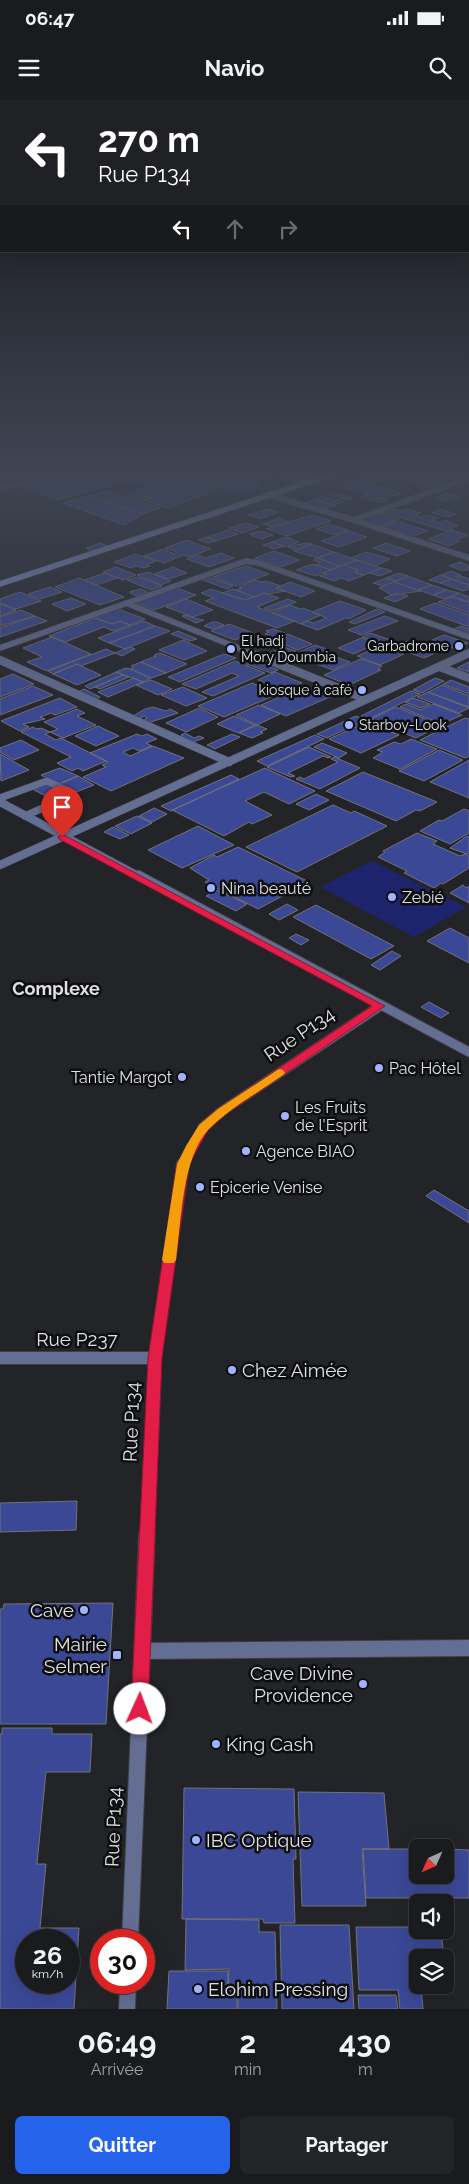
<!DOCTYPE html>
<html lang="fr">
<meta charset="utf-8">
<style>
:root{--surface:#1a1b1e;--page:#232427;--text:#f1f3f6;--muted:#9fa1a4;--line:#38393c;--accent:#2563eb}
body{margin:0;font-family:Raleway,sans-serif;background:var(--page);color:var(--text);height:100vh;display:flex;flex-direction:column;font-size:19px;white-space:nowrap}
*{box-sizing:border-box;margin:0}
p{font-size:16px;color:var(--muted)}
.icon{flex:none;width:28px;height:28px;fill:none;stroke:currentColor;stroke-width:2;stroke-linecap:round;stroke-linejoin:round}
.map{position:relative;height:1909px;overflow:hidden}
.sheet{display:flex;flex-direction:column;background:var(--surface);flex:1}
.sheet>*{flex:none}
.guide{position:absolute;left:0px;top:0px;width:470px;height:152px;box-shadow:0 5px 20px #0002,0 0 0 1px var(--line);background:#202124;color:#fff;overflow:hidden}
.needle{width:32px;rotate:225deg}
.fabs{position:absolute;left:409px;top:1739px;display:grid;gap:10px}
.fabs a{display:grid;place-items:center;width:45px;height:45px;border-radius:8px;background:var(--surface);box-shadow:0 5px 20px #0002,0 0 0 1px var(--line);font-size:25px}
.speed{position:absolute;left:15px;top:1829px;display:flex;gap:10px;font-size:25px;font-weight:700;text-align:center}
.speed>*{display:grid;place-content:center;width:65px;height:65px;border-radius:50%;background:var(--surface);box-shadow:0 5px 20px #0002,0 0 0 1px var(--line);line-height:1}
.speed small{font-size:12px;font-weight:400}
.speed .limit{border:8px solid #d22;background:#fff;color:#111}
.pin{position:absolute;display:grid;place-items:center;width:42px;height:42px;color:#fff;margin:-51px -21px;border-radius:50% 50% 50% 0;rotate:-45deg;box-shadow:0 0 5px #0007}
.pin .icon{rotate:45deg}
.me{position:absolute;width:55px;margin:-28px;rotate:2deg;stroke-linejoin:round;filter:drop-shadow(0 0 4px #0008)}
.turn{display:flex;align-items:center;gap:18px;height:105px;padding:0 15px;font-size:22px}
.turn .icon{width:65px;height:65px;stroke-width:2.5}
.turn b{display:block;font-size:35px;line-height:42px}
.lanes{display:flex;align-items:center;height:48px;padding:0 15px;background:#0003;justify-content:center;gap:25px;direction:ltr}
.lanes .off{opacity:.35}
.eta{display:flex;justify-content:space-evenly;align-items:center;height:85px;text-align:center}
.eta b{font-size:30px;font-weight:700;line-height:35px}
.cta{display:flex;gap:10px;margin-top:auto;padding:10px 15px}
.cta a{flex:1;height:58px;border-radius:8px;background:var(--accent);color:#fff;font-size:20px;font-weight:700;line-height:58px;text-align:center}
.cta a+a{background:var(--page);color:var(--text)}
.status{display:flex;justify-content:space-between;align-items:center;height:35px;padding:0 25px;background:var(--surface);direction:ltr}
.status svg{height:14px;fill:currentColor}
header{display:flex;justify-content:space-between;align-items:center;height:65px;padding:0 15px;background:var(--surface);font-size:22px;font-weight:700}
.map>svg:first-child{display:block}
</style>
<div class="status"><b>06:47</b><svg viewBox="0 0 49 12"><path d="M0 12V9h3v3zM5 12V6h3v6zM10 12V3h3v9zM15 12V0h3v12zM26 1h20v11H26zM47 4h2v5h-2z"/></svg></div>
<header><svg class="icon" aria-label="menu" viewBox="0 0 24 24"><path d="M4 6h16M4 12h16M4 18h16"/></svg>Navio<svg class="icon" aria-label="search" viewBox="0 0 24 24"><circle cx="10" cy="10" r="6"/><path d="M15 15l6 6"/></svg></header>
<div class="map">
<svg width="469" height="1909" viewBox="0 0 469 1909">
<rect width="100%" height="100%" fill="#232428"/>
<path fill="#1e246b" d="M372,761L466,807L414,837L320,787Z"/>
<path fill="#3b4896" stroke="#727377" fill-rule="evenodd" d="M0,374H31L0,383Z
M63,374H107L126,380L58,400L22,387Z
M110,374H143L163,381L145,386Z
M145,374H182L183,375L163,381Z
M204,374H233L207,383L190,378Z
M234,374H271L272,375L257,381H249L262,386L250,392L242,390L234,392L209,383Z
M374,374L389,378L381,381L376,379L373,380L378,382L371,384L357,380Z
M382,374H411L398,379Z
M438,374H461L462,375L445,381L433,378L441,375Z
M183,376L200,381L143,400L127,394Z
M422,376L430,378L417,383L409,380Z
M432,377L445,381L428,388L414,383Z
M354,380L401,393L385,399L338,386Z
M200,381L222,388L168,408L143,400Z
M107,391L160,408L143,414L89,396Z
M333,392L352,398L347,400L327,394Z
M445,393L455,396L460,398L444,401L436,398Z
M366,395L387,401L382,403L361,397Z
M89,396L143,414L124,425L63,403Z
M322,396L343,402L334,405L313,399Z
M314,400L335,406L326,409L305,403Z
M268,409L279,412L260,419L249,415Z
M396,409L401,411L406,409L421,413L415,415L421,417L427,415L438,418L432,420L440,423L445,420L458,426L446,431L386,413Z
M440,409L453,413L456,414L448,417L432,413Z
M381,413L399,419L380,426L361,420Z
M312,415L331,421L287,436L267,429Z
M279,418L289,422L273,427L263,424Z
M397,421L428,431L411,437L380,427Z
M247,423L259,427L242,433L229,428Z
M329,424L348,430L335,435L316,429Z
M228,430L238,434L216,441L207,437Z
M451,430L468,435L456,440L460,441L449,446L428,439Z
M261,431L273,435L261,439L249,434Z
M349,431L367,437L339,447L321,441Z
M207,437L216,441L208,443L198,440Z
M286,437L299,442L285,447L272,442Z
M187,440L211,449L189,457L184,455L164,463L144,456L163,449L174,454L177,452L165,448Z
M272,442L283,446L274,449L263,445Z
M100,443L108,446L94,451L86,448Z
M306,443L311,444L296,450L288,447Z
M386,443L410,451L397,456L373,448Z
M311,444L323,448L334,452L317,458L294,451Z
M274,451L300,460L281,467L255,458Z
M334,452L351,458L357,460L340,466L317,458Z
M366,452L390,459L375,466L351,458Z
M221,453L234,458L209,467L187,459L198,455L206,458Z
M136,454L156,461L146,465L150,466L144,468L136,466L131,468L114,462Z
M317,458L340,466L331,470L316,465L321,463L313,460Z
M357,460L375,466L382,468L364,475L355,472L359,470L343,465Z
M460,462L469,466V469L464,471L449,466Z
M313,464L331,470L316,476L296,470Z
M343,465L359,470L355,472L364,475L349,481L341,478L334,481L320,476L327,474L323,473Z
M246,466L269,474L236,486L213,477Z
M116,467L136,475L123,480L103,472Z
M173,467L187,473L169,479L154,474Z
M382,468L392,471L380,476L369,473Z
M451,471L461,475L451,479L441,475Z
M148,472L171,481L161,485L137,475Z
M105,473L117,478L97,485L84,480Z
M399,473L408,476L396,481L386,478Z
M441,475L451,479L440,483L429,480Z
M408,476L432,485L418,490L394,482Z
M461,476L469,479V485L454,480Z
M138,477L162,486L151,490L127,480Z
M208,477L233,486L227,489L201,479Z
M79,478L124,497L100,505L55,487Z
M386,478L396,481L383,486L373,483Z
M451,479L469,485V489L463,491L440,483Z
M255,480L261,482L266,481L281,486L276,488L286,491L268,494L264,493L254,497L236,490L242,488L239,487Z
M290,482L315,491L301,497L276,488Z
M394,482L421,491L392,495L379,488Z
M432,485L447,490L433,495L418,490Z
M50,487L62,492L40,499L28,494Z
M177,488L196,495L154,510L136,503Z
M140,489L148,492L136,496L129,492Z
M211,489L245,500L264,493L279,498L257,507L295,521L277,528L205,501L214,498L201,493Z
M233,489L236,490L254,497L245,500L222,493Z
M447,490L459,493L444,499L433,495Z
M20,492L41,501L16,509L0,503V499Z
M397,493L408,496L395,502L384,498Z
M459,493L469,497V502L452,497Z
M452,497L469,502V513L438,502Z
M71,498L86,504L67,511L52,504Z
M186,499L213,510L193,517L166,507Z
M288,499L296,502L272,511L264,508Z
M340,501L366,510L349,519L346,518L318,530L301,524L307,521L313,523L327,518L312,512Z
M435,503L469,515V527L420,509Z
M0,504H1L16,510L0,516Z
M290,505L300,509L303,508L321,515L301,524L272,513Z
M118,509L145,519L130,525L120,521L112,524L95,518Z
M377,509L385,512L355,524L349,522Z
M21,510L35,516L0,526V517Z
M185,515L194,518L204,520L196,523L182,516Z
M35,516L47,521L0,537V528Z
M385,516L398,521L361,535L348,530Z
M95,518L112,524L120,521L130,525L113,531L104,527L65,542L49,536Z
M144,521L155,526L109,543L98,538Z
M212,522H217L224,525L213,529L204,526Z
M229,524L253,533L235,540L211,531Z
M155,526L170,531L125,549L109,543Z
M461,526L469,529V534L454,529Z
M273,529L285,533L270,538L267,537L270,536L265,534L269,532L266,531Z
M178,531L197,539L190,541L171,534Z
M370,533L397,542L389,546L362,537Z
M288,534L312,544L297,550L271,539Z
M444,535L468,543L456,549L432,540Z
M52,537L64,542L91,554L47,571L27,562L42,557L23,548Z
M361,538L377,543L354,554L338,548Z
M183,540L207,551L184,560L159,550Z
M407,541L438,552L424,558L393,547Z
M315,545L327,549L311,557L299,552Z
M381,546L404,554L380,565L357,556Z
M130,547L135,549L122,556L115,553Z
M284,547L298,552L278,561L264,555Z
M106,549L115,553L81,566L77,564L53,574L48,571Z
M322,552L350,562L333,570L305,560Z
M160,553L187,564L166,573L141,562L156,556L154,555Z
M224,554L236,558L180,582L168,577Z
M296,555L306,559L289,564L282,561Z
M361,559L382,566L378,569L381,570L349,585L324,575Z
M251,560L278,570L271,573L244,563Z
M235,561L265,573L213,596L202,592L239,576L232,573L196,589L182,584Z
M141,562L166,573L151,578L130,569L134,568L131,566Z
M469,562V572L457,568Z
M77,564L81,566L101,575L77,585L53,574Z
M126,568L130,569L151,578L143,582L116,572Z
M116,572L123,575L90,589L85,586Z
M275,572L302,583L285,591L258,580Z
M13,574L34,584L0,597V579Z
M123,575L129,577L100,589L95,587Z
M134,578L143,582L108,597L98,592Z
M435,578L444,581L422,593L413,590Z
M151,580L172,589L158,595L136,585Z
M451,580L469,587V594L443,584Z
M252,583L278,594L224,617L198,606Z
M442,585L469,596V607L428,592Z
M33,586L53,595L0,615V599Z
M306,586L332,596L286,616L261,605Z
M183,587L207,598L186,606L161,595Z
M84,589L100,597L93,600L77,592Z
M411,591L420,594L369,619L361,616Z
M428,592L469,608L459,613L417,597Z
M60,598L77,607L55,615L51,613L40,617L45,619L23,624L29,627L20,631L1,621Z
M413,598L430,604L421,608L405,602Z
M406,604L421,610L433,604L462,615L442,624L400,607Z
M259,605L280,614L257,625L236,615Z
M153,607L166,611L170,609L178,613L148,623L142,621L147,618L144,616L139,619L133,616L145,609Z
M396,607L441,625L416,638L371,619Z
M199,608L218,617L186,632L166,623Z
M77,609L85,613L77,616L96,625L63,638L50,632L58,629L44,622Z
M234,616L255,625L238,633L217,624Z
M356,616L366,620L327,638L317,634Z
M465,618L469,619V656L465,658L420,640Z
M367,622L399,635L361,653L329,639Z
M257,625L267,629L260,632L263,633L252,638L239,633Z
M98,626L119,636L96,646L75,636Z
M33,627L37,629L41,628L50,632L45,634L56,640L61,638L106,661L83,671L78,668L72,671L57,663L71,657L21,632Z
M185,633L194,638L199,636L204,638L193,642L181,637L183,636L181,635Z
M137,634L142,636L147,634L157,639L146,643L152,646L139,651L133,648L123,652L130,656L153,646L184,658L111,691L83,677L106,667L102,665L108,662L90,653Z
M232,634L240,637L215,649L207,645Z
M315,635L324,639L267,666L257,661Z
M411,639L437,649L400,669L373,658L383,652L377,650L394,642L401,644Z
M21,640L39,650L14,660L0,652V648Z
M322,643L347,653L339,658L314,647Z
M309,647L331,657L328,658L323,656L288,673L295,676L291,677L267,667Z
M439,650L463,660L424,681L399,671Z
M0,654L29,670L1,681Z
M334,657L360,668L320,689L296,679L300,677L304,679L338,662L331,659Z
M469,660V698L430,682Z
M60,668L78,676L58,684L41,675Z
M265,668L315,691L289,704L264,692L245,701L272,715L252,724L249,722L224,736L172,710Z
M363,672L437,702L420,711L416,710L396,721L326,691Z
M231,675L239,679L171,711L161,706Z
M78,676L94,685L76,692L60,684Z
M46,684L60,691L48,697L34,690Z
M316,694L329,700L309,710L296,704Z
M333,705L351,713L354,711L387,726L297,772L246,747Z
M154,708L167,714L152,722L139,716Z
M464,709L469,711V733L450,744L420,731L439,720L442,721Z
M137,716L152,723L131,734L115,726Z
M198,726L234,745L182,768L148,750Z
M113,727L129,735L120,739L104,732Z
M417,733L437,741L433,744L460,756L465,754L469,756V768L443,784L441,783L434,788L404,773L407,771L378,757L385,752L383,751Z
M467,736L469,737V753L467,754L450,748Z
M238,747L309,782L258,809L205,782L209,780L190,768L214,755L217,757Z
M463,785L466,788L469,786V803L450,793Z
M217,790L247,804L236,811L206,796Z
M287,804L298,810L279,820L269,814Z
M316,805L394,846L371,859L293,817Z
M450,828L469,838V863L427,841Z
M296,834L309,840L301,845L289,838Z
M392,851L401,856L380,870L371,865Z
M429,902L449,913L441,918L421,907Z
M434,1090L469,1111V1123L426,1096Z
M77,1401L76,1430L0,1432V1403Z
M113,1503L106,1624H0V1509H3L4,1504Z
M2,1628H52V1634H92L90,1672H46L37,1764H46L40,1828H79L74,1909H0V1634H2ZM26,1840H69V1882H26Z
M184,1688L294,1689L296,1759H293L295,1823H264L263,1819H182Z
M298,1692L384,1693L389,1749H362L366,1806H302Z
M363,1749H418V1775H445V1749L469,1750V1798H366Z
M186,1819L259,1820V1832H275L277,1909H238V1895H228L229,1869L185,1870Z
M280,1825H349L354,1909H282Z
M356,1827H418V1830H441L444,1858H418V1885H445V1868L447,1887H421L423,1909H400L398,1890H359Z
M169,1871H228V1896H237V1909H167Z
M358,1895H396L398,1909H359Z"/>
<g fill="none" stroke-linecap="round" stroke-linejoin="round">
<defs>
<path id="service" d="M0,698L47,681L66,690L68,695L65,698L25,716"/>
<path id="minor-far4" d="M283,374L309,382
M0,389L50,374
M268,395L354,420L469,458
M354,420L469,378
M126,503L246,551
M0,548L246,461L259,463L469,537"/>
<path id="minor-far3" d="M243,550L366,599
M0,560L229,662
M440,567L469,578
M0,765L469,553"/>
<path id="minor-far2" d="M183,1066L203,1027L222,1011L380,906"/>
<path id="minor-far1" d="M0,1258H155
M147,1436L155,1258L183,1064"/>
<path id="minor" d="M142,1551L469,1548
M130,1840L147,1434
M127,1909L128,1882"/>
<path id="tertiary-far1" d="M0,702L140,777"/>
<path id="tertiary" d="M138,775L469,952"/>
<path id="secondary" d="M0,484L333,374"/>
</defs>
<use href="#service" stroke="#3d3e42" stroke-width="8"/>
<use href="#minor-far4" stroke="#3d3e42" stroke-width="7"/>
<use href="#minor-far3" stroke="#3d3e42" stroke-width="9"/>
<use href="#minor-far2" stroke="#3d3e42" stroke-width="11"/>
<use href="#minor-far1" stroke="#3d3e42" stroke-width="14"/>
<use href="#minor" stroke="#3d3e42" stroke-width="18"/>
<use href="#tertiary-far1" stroke="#3d3e42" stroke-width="9"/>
<use href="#tertiary" stroke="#3d3e42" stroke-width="11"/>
<use href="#secondary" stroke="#3d3e42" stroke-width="7"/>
<use href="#service" stroke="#646e92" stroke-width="7"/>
<use href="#minor-far4" stroke="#646e92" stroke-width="5.5"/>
<use href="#minor-far3" stroke="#646e92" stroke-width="8"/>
<use href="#minor-far2" stroke="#646e92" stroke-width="9"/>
<use href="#minor-far1" stroke="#646e92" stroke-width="12"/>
<use href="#minor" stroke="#646e92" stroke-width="16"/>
<use href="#tertiary-far1" stroke="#646e92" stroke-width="8"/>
<use href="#tertiary" stroke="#646e92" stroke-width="9"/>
<use href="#secondary" stroke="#8897d1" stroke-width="5.5"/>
</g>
<linearGradient id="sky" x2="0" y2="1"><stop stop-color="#131416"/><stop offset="0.58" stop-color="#3f4553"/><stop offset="1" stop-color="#3f4553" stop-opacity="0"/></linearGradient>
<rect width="469" height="641" fill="url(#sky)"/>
<path fill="#e11d48" stroke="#92132f" d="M62,734L385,906L226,1014L208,1030L189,1064L162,1258L148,1609L146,1615L140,1617L133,1615L131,1609L148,1258L177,1064L199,1025L218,1009L372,906L59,739L58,737Z"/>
<path fill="#f59e0b" d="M279,969L283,970L285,973L283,975C259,992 230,1008 209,1029C182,1056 181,1123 176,1160L174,1163H164L162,1160L177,1064L186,1046L199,1025L218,1009Z"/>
<g fill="#a0b3fd" stroke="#0d0e0f" stroke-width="2">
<circle cx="459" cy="546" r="5"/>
<circle cx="231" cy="549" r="5"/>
<circle cx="362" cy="590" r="5"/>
<circle cx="349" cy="625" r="5"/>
<circle cx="211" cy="788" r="5"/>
<circle cx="392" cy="797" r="5"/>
<circle cx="379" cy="968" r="5"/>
<circle cx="182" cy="977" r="5"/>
<circle cx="285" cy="1016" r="5"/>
<circle cx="246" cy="1051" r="5"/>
<circle cx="200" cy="1087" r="5"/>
<circle cx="232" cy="1270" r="5"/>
<circle cx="84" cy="1510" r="5"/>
<rect x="112" y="1550" width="10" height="10" rx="2.5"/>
<circle cx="363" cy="1584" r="5"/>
<circle cx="216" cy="1644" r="5"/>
<circle cx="196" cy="1740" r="5"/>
<circle cx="198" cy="1889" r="5"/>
</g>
<g text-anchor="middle" stroke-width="5" stroke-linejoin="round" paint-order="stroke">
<g font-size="14" fill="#e0e0e3" stroke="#0d0e0f" text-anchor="start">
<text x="241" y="546">El hadj<tspan x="241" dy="16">Mory Doumbia</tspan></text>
<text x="449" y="551" text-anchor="end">Garbadrome</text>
<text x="352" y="595" text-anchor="end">kiosque à café</text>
<text x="359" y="630">Starboy-Look</text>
</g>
<g font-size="16" fill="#e0e0e3" stroke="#0d0e0f" text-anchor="start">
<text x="221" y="794">Nina beauté</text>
<text x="402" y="803">Zebié</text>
<text x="389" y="974">Pac Hôtel</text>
<text x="172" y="983" text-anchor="end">Tantie Margot</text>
<text x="295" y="1013">Les Fruits<tspan x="295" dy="18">de l'Esprit</tspan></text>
<text x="256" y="1057">Agence BIAO</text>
<text x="210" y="1093">Epicerie Venise</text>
</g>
<g font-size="18" font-weight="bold" fill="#e0e0e3" stroke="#0d0e0f">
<text x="56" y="895">Complexe</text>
</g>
<g font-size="19" fill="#e0e0e3" stroke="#0d0e0f">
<text transform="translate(299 934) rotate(-34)" y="7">Rue P134</text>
<text x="77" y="1246">Rue P237</text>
<text transform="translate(131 1322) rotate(-88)" y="7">Rue P134</text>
<text transform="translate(113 1727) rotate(-88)" y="7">Rue P134</text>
</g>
<g font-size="19" fill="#e0e0e3" stroke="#0d0e0f" text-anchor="start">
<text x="242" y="1277">Chez Aimée</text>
<text x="74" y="1517" text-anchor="end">Cave</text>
<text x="107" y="1551" text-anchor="end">Mairie<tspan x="107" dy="22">Selmer</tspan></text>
<text x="353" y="1580" text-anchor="end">Cave Divine<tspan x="353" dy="22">Providence</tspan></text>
<text x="226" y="1651">King Cash</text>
<text x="206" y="1747">IBC Optique</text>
<text x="208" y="1896">Elohim Pressing</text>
</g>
</g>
</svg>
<div class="fabs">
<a><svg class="needle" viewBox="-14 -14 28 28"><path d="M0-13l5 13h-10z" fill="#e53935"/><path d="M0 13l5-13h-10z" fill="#9fa1a4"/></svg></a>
<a><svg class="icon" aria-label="sound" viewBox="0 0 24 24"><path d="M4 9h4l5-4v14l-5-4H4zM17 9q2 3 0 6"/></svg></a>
<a><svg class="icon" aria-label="layers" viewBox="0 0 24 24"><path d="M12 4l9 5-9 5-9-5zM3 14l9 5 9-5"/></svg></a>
</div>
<div class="speed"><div>26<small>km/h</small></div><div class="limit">30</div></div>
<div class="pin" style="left:62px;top:737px;background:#d93025"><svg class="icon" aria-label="arrive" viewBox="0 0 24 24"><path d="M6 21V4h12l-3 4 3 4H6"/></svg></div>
<svg class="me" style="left:140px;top:1609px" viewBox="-20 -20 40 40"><circle r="19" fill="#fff"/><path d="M0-13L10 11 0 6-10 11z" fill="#e11d48"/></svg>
<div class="guide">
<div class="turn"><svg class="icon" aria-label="left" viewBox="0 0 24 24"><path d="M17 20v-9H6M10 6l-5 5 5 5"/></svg><div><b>270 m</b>Rue P134</div></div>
<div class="lanes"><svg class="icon" aria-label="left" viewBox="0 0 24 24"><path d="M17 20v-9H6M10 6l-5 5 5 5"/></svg><svg class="icon off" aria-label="ahead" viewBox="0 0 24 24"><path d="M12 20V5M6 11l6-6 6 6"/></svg><svg class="icon off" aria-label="right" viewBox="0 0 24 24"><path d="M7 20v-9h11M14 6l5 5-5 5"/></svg></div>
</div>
</div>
<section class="sheet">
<div class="eta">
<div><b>06:49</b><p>Arrivée</p></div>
<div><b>2</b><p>min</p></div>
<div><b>430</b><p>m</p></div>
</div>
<div class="cta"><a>Quitter</a><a>Partager</a></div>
</section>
